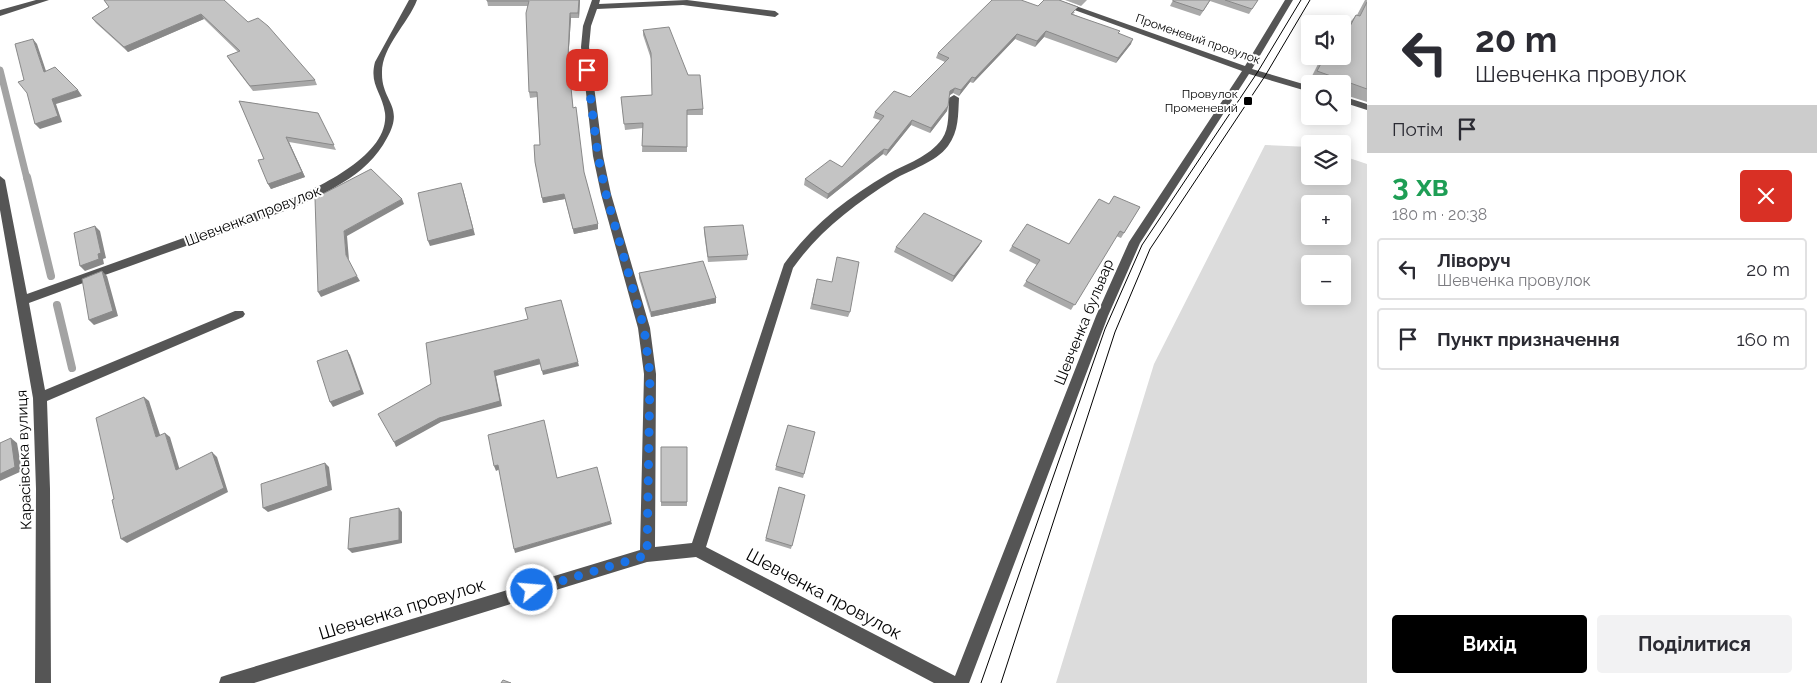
<!DOCTYPE html>
<html lang="uk">
<meta charset="utf-8">
<style>
:root{--surface:#fff;--page:#f2f2f3;--text:#2b2b33;--muted:#7c7c81;--line:#e1e1e2;--accent:#000}
body{margin:0;font-family:Raleway,sans-serif;background:var(--page);color:var(--text);height:100vh;display:flex;flex-direction:column;font-size:19px;white-space:nowrap}
*{box-sizing:border-box;margin:0}
p{font-size:16px;color:var(--muted)}
.icon{flex:none;width:28px;height:28px;fill:none;stroke:currentColor;stroke-width:2;stroke-linecap:round;stroke-linejoin:round}
.map{position:relative;flex:1;overflow:hidden}
.details{display:flex;flex-direction:column;background:var(--surface);width:450px}
.details>*{flex:none}
.banner{background:#fff;color:var(--text);overflow:hidden}
.fabs{position:absolute;left:1301px;top:15px;display:grid;gap:10px}
.fabs a{display:grid;place-items:center;width:50px;height:50px;border-radius:5px;background:var(--surface);box-shadow:0 2px 12px #0003;font-size:25px}
.pin{position:absolute;display:grid;place-items:center;width:42px;height:42px;color:#fff;margin:-21px;border-radius:10px;box-shadow:0 2px 8px #0006}
.me{position:absolute;width:55px;margin:-28px;rotate:73deg;stroke-linejoin:round;filter:drop-shadow(0 0 4px #0008)}
.turn{display:flex;align-items:center;gap:18px;height:105px;padding:0 25px;font-size:22px}
.turn .icon{width:65px;height:65px;stroke-width:2.5}
.turn b{display:block;font-size:35px;line-height:42px}
.then{display:flex;align-items:center;height:48px;padding:0 25px;background:#0003;gap:10px;font-size:19px}
.round{display:grid;place-items:center;flex:none;width:52px;height:52px;border-radius:5px;background:var(--page)}
.headline{display:flex;align-items:center;justify-content:space-between;height:85px;padding:0 25px}
h1{font-size:30px;font-weight:700;line-height:38px;color:#1e9e55}
.cta{display:flex;gap:10px;margin-top:auto;padding:10px 25px}
.cta a{flex:1;height:58px;border-radius:5px;background:var(--accent);color:#fff;font-size:20px;font-weight:700;line-height:58px;text-align:center}
.cta a+a{background:var(--page);color:var(--text)}
ul{padding:0;list-style:none}
li{display:flex;align-items:center;gap:15px;height:62px;margin:0 10px 8px;padding:0 15px;border:2px solid var(--line);border-radius:5px}
li div{flex:1}
li b{display:block;font-size:19px}
li em{font-style:normal}
main{display:flex;flex:1;min-height:0}
.map>svg:first-child{display:block}
</style>
<main>
<div class="map">
<svg width="1367" height="683" viewBox="0 0 1367 683">
<rect width="100%" height="100%" fill="#fff"/>
<path fill="#dcdcdc" fill-rule="evenodd" d="M1265,145L1310,147V176H1342L1343,156L1367,164V683H1056L1154,364ZM1310,204H1342V236H1310ZM1310,264H1342V296H1310Z"/>
<g fill="none" stroke-linecap="round" stroke-linejoin="round">
<path stroke="#a3a3a3" stroke-width="7" d="M0,70L27,179"/>
<path stroke="#a3a3a3" stroke-width="8" d="M27,177L51,276
M57,305L72,368"/>
<path fill="#555" fill-rule="evenodd" d="M36,0H49L0,16V10Z
M409,0H417C408,24 381,47 382,74C382,102 405,106 387,138C377,157 361,172 342,183C304,207 259,220 217,235C154,257 91,280 29,303L45,390L235,311H243L245,314L243,317L47,401L50,489L51,683H35L36,489L33,398L0,210V176L5,180L27,294L284,202C315,189 390,156 385,113C382,92 369,85 375,62Z
M592,0H600L599,4L687,0L775,11L779,14L775,17L683,5L597,9L591,26L589,47L603,156L611,194L650,328L656,374L655,547L692,543L784,264C811,226 847,198 888,174C906,164 929,157 942,139C950,128 948,111 949,98L954,95L959,98C958,115 959,131 948,146C935,163 911,169 893,180C855,204 819,231 793,268L706,547L955,676L1096,316L1129,242L1242,71L1047,0H1059L1245,66L1285,0H1293L1252,69L1310,86V92L1249,74L1140,243L1108,316L969,683H934L696,557L647,562L254,683H219L221,677L227,675L640,550L644,374L638,328L601,194L593,156L581,47L583,26Z
M1342,96L1367,104V110L1342,102Z"/>
<path stroke="#000" stroke-width="1" d="M981,683L1105,329L1142,245L1257,73L1301,0
M1001,683L1115,332L1150,249L1265,76L1310,0"/>
</g>
<path fill="#a9a9a9" d="M104,0L248,22L315,80L317,85L253,91L230,61L227,56L238,52L204,19L128,52L96,23L92,18L109,7Z
M487,0H580L579,18H571L568,62L573,107L584,173L598,224V229L574,234L565,199L543,203L535,162L540,145L537,97L530,98L529,92L528,6H488Z
M1065,0H1087L1081,6Z
M1173,0H1258L1249,14L1210,1L1200,16L1170,6Z
M1365,0H1367V102L1342,94V84H1314L1309,82L1322,56H1342V36L1348,25L1356,15H1357Z
M1038,6L1075,12L1073,14L1119,33L1131,44L1116,63L1044,37L1035,47L1015,39L973,83L970,82L959,96L953,93L949,96L948,106L947,111L930,133L911,125L886,156L883,154L827,199L804,185L805,179L842,167L880,120L873,118L875,112L910,97L945,62L936,58L938,53Z
M643,30L688,75L703,109V115H687V152H642L643,128L625,130L621,97L652,95L651,59L643,35Z
M239,101L318,113L336,150L289,142L305,177L271,189L268,184L264,159Z
M1109,204L1140,207L1121,238L1116,236L1071,310L1023,286L1037,265L1009,251L1012,246L1069,244Z
M704,227L748,255L747,260L708,262L704,232Z
M982,241L979,246L952,282L894,252L896,247Z
M639,273L716,298V303L651,317L639,278Z
M817,279L850,312L848,317L810,309Z
M788,425L815,432L803,478L775,470Z
M661,447H687V506H661Z
M779,487L805,495L791,549L765,541Z"/>
<path fill="#898989" d="M579,0H580L579,18L578,13Z
M570,13L571,18L568,62V57Z
M201,14L204,19L128,52L124,47Z
M1046,31L1044,37L1035,47L1037,41Z
M1017,34L1015,39L973,83L975,78Z
M33,39L37,44L48,77L44,72Z
M1133,39L1131,44L1116,63L1118,58Z
M972,77L970,82L959,96L961,90Z
M955,88L953,93L948,96L950,91Z
M78,90L82,96L56,104L62,122L40,129L35,124L52,99Z
M948,106L947,111L930,133L931,128Z
M912,120L911,125L886,156L888,150Z
M289,142L305,177L271,189L268,184Z
M884,149L883,154L827,199L828,194Z
M463,189L475,235L430,246L428,241Z
M564,194L565,199L543,203L542,198Z
M402,199L404,204L347,236L349,260L346,255L344,231Z
M598,224V229L574,234L573,229Z
M95,226L100,231L106,258L103,259L104,264L85,271L80,266Z
M982,241L979,246L952,282L954,276Z
M102,271L107,276L118,316L94,325L89,320Z
M357,276L360,281L321,297L318,292Z
M716,298V303L651,317V312Z
M347,350L350,355L364,394L333,407L330,402Z
M539,359L541,364L496,376L502,406L441,422L396,447L394,442L494,371Z
M578,362L579,366L543,375L542,371Z
M144,397L149,401L162,441L156,437Z
M165,433L170,437L181,474L176,470Z
M11,438L17,443L22,471L0,481V474Z
M212,452L217,457L228,492L127,543L121,539Z
M325,463L329,467L332,490L268,512L263,508Z
M498,465L500,469L496,471L494,466Z
M399,508L402,512V543L352,553L348,549Z
M611,521L612,524L515,553L514,549Z"/>
<path fill="#c4c4c4" stroke="#898989" d="M104,0H224L248,22L258,18L268,26L315,80L250,86L227,56L240,51L201,14L124,47L92,18L109,7Z
M487,0H579L578,13H570L568,57L573,108L576,107L584,172L598,224L573,229L564,194L542,198L535,162L534,145H540L537,92H529L526,13L529,1H487Z
M992,0H1021L1038,6L1044,0H1059L1078,7L1071,14L1120,31L1118,33L1133,39L1118,58L1046,31L1037,41L1017,34L975,78L972,77L961,90L955,88L950,91L948,106L931,128L912,120L888,150L884,149L828,194L805,179L830,160L842,167L884,116L875,112L894,91L910,97L949,58L938,53Z
M1173,0H1210L1203,11L1173,1Z
M1225,0H1258L1252,9Z
M1367,2V89L1317,71L1325,56H1342V41L1356,15L1360,16Z
M669,27L688,75H700L703,109L687,110V147L642,146L643,123L624,124L621,97L652,95L651,53L643,30Z
M33,39L44,72L55,67L78,90L52,99L58,116L35,124L27,93L18,82L24,80L15,44Z
M239,101L318,113L334,145L286,137L302,172L268,184L258,160L264,159Z
M371,169L402,199L344,231L346,255L357,276L318,292L315,198Z
M461,183L473,229L428,241L418,193Z
M1114,196L1140,207L1124,233L1120,231L1075,305L1026,281L1040,260L1012,246L1027,224L1069,244L1099,199L1109,204Z
M924,213L982,241L954,276L896,247Z
M743,225L748,255L708,257L704,227Z
M95,226L101,253L98,254L99,259L80,266L74,233Z
M837,257L859,262L850,312L812,304L817,279L832,282Z
M703,261L716,298L651,312L639,273Z
M102,271L113,311L89,320L82,279Z
M561,300L578,362L542,371L539,359L494,371L500,401L439,418L394,442L378,414L431,384L426,343L528,319L525,308Z
M347,350L361,390L330,402L317,361Z
M144,397L156,437L165,433L176,470L212,452L224,488L121,539L112,500L114,499L96,418Z
M544,420L557,478L597,467L611,521L514,549L498,465L494,466L488,435Z
M788,425L815,432L804,474L776,466Z
M11,438L15,467L0,474V443Z
M661,447H687V502H661Z
M325,463L328,486L263,508L261,484Z
M779,487L805,495L792,546L766,538Z
M399,508V540L348,549L350,518Z
M503,680L511,683H501Z"/>
<g fill="none" stroke-linecap="round" stroke-linejoin="round">
<path stroke="#1a73e8" stroke-width="9" stroke-dasharray="0 16.2" d="M532,590L647,555L650,374L644,328L606,194L598,156L587,70"/>
</g>
<rect fill="#000" stroke="#fff" stroke-width="2" x="1243" y="96" width="10" height="10" rx="2.5"/>
<g text-anchor="middle" stroke-width="4" stroke-linejoin="round" paint-order="stroke">
<g font-size="12" fill="#000" stroke="#fff">
<text transform="translate(1198 39) rotate(19)" y="4">Променевий провулок</text>
</g>
<g font-size="12" fill="#000" stroke="#fff" text-anchor="end">
<text x="1238" y="98">Провулок<tspan x="1238" dy="14">Променевий</tspan></text>
</g>
<g font-size="15" fill="#000" stroke="#fff">
<text transform="translate(253 216) rotate(-21)" y="5">Шевченка провулок</text>
<text transform="translate(1084 322) rotate(-68)" y="5">Шевченка бульвар</text>
<text transform="translate(24 460) rotate(-92)" y="5">Карасівська вулиця</text>
</g>
<g font-size="18" fill="#000" stroke="#fff">
<text transform="translate(824 594) rotate(28)" y="6">Шевченка провулок</text>
<text transform="translate(402 609) rotate(-17)" y="6">Шевченка провулок</text>
</g>
</g>
</svg>
<div class="fabs">
<a><svg class="icon" aria-label="sound" viewBox="0 0 24 24"><path d="M4 9h4l5-4v14l-5-4H4zM17 9q2 3 0 6"/></svg></a>
<a><svg class="icon" aria-label="search" viewBox="0 0 24 24"><circle cx="10" cy="10" r="6"/><path d="M15 15l6 6"/></svg></a>
<a><svg class="icon" aria-label="layers" viewBox="0 0 24 24"><path d="M12 4l9 5-9 5-9-5zM3 14l9 5 9-5"/></svg></a>
<a>+</a>
<a>−</a>
</div>
<div class="pin" style="left:587px;top:70px;background:#d93025"><svg class="icon" aria-label="arrive" viewBox="0 0 24 24"><path d="M6 21V4h12l-3 4 3 4H6"/></svg></div>
<svg class="me" style="left:532px;top:590px" viewBox="-20 -20 40 40"><circle r="17" fill="#1a73e8" stroke="#fff" stroke-width="3"/><path d="M0-11L8 9 0 5-8 9z" fill="#fff"/></svg>
</div>
<section class="details">
<div class="banner">
<div class="turn"><svg class="icon" aria-label="left" viewBox="0 0 24 24"><path d="M17 20v-9H6M10 6l-5 5 5 5"/></svg><div><b>20 m</b>Шевченка провулок</div></div>
<div class="then">Потім<svg class="icon" aria-label="arrive" viewBox="0 0 24 24"><path d="M6 21V4h12l-3 4 3 4H6"/></svg></div>
</div>
<div class="headline"><div><h1>3 хв</h1><p>180 m · 20:38</p></div><a class="round" style="background:#d93025;color:#fff"><svg class="icon" aria-label="close" viewBox="0 0 24 24"><path d="M6 6l12 12M18 6L6 18"/></svg></a></div>
<ul>
<li><svg class="icon" aria-label="left" viewBox="0 0 24 24"><path d="M17 20v-9H6M10 6l-5 5 5 5"/></svg><div><b>Ліворуч</b><p>Шевченка провулок</p></div><em>20 m</em></li>
<li><svg class="icon" aria-label="arrive" viewBox="0 0 24 24"><path d="M6 21V4h12l-3 4 3 4H6"/></svg><div><b>Пункт призначення</b></div><em>160 m</em></li>
</ul>
<div class="cta"><a>Вихід</a><a>Поділитися</a></div>
</section>
</main>
